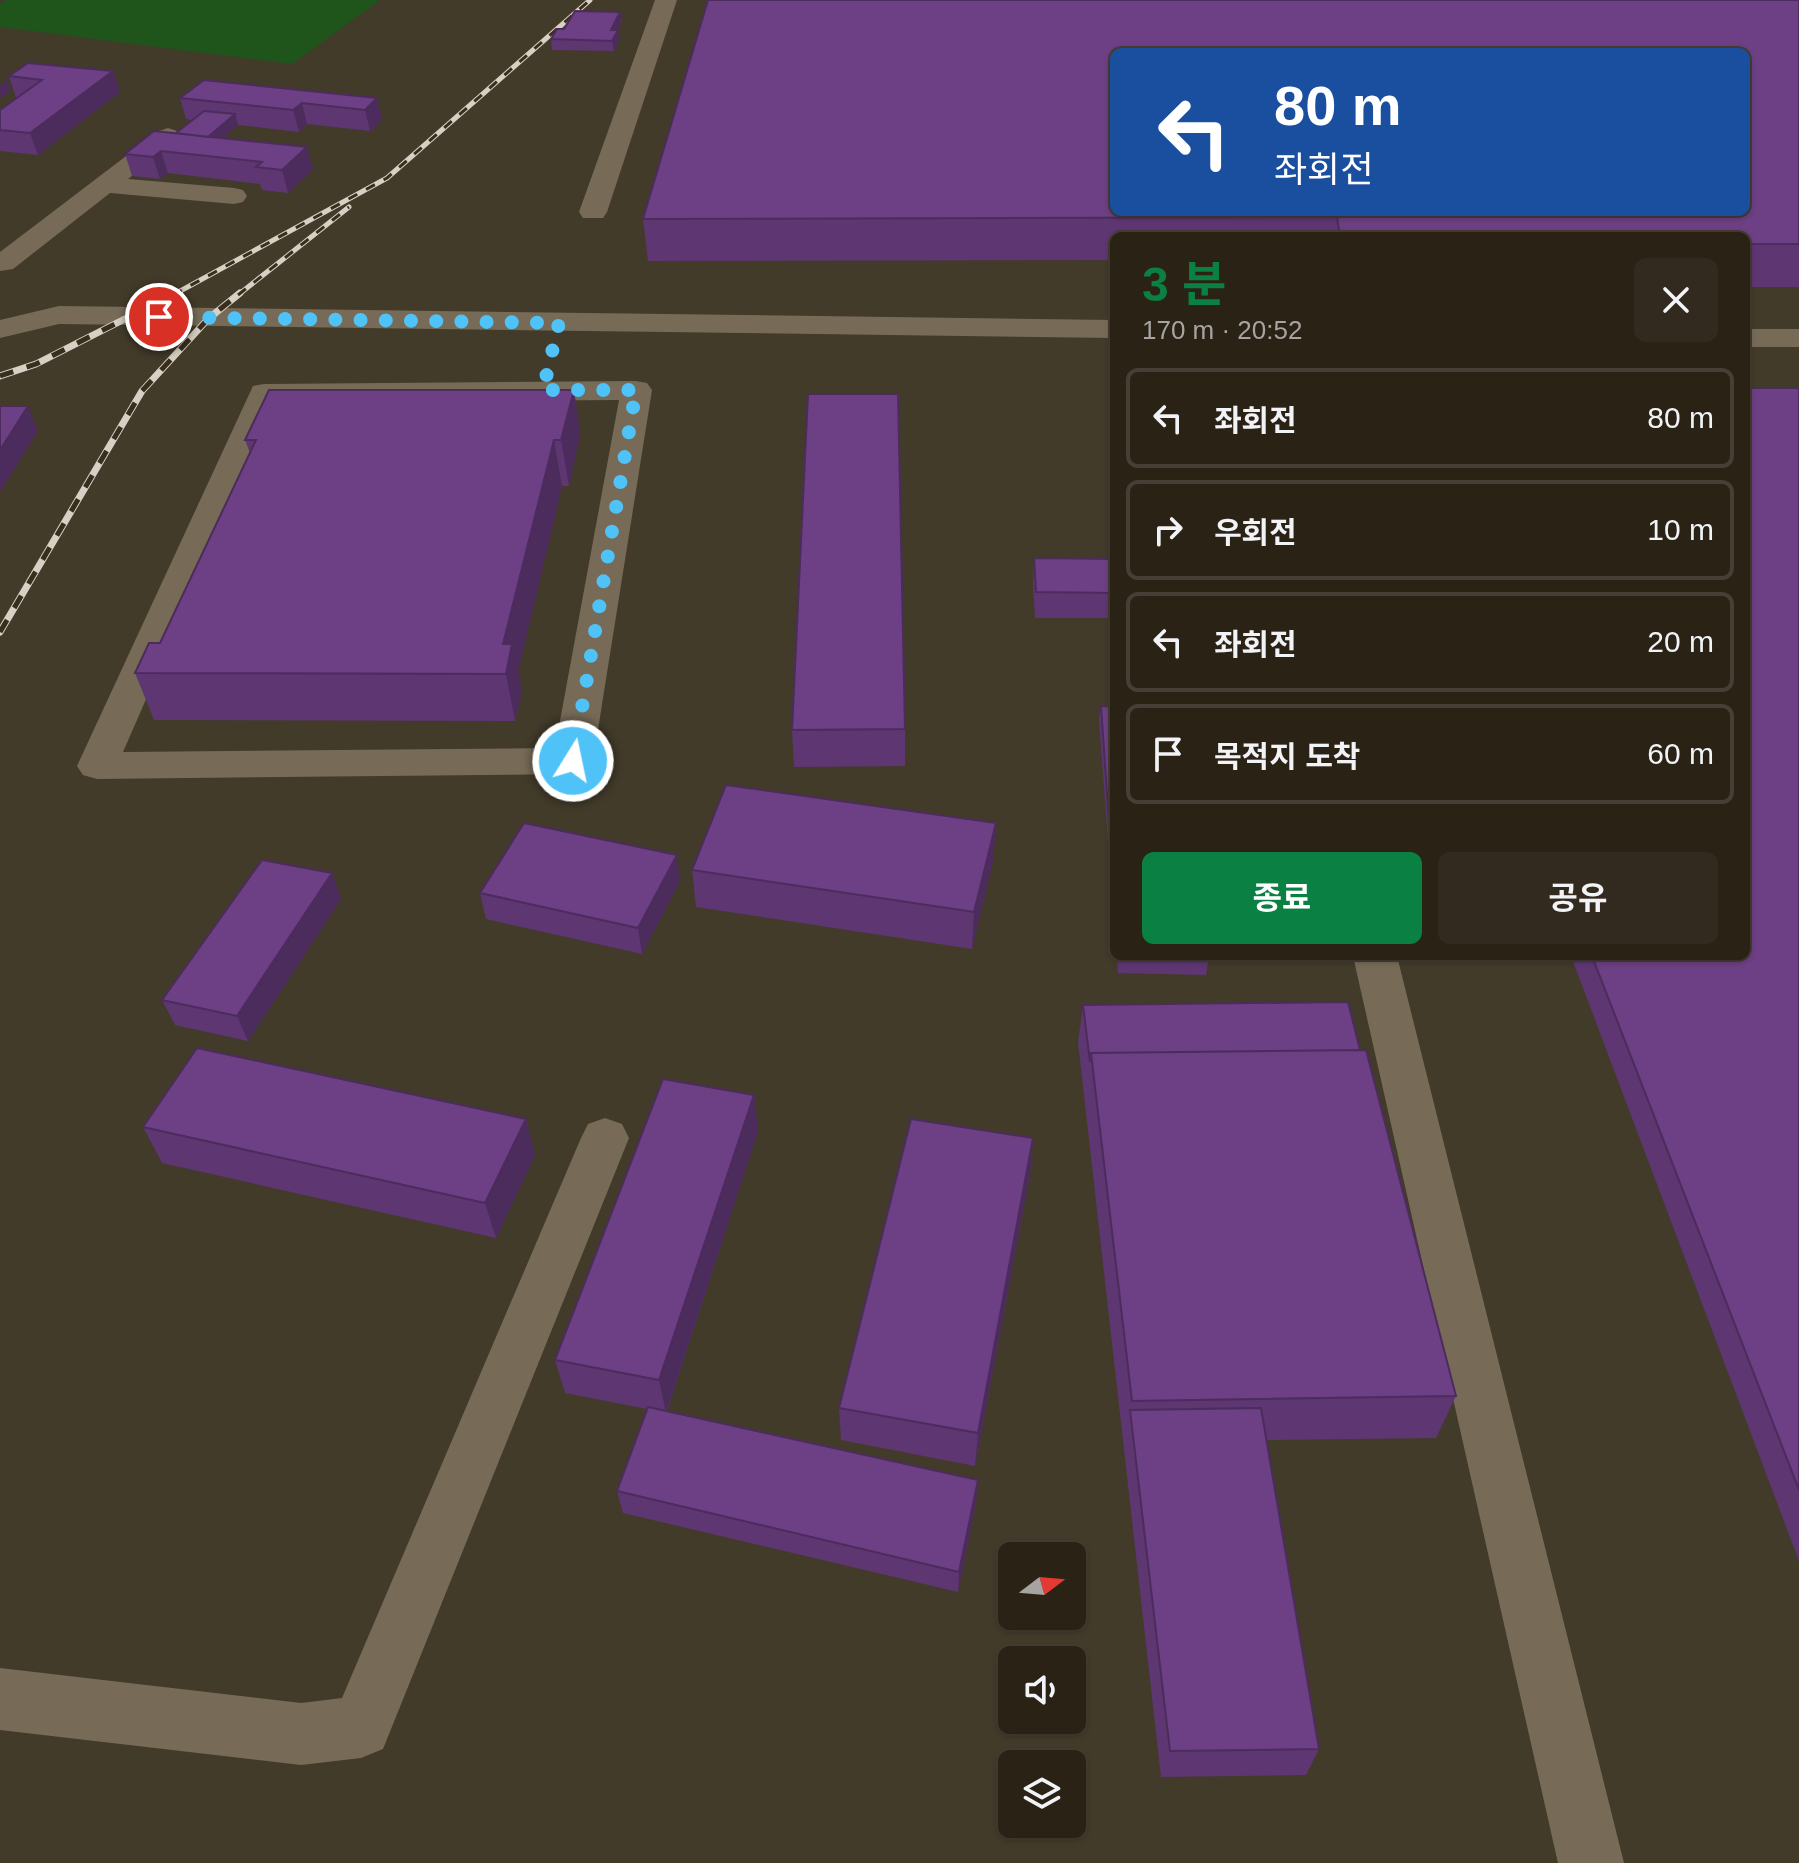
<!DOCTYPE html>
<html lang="ko">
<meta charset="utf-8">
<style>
:root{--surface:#2b2216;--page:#332a1f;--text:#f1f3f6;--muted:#a6a4a1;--line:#473f35;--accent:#0b8043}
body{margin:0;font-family:Helvetica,"Noto Sans KR",sans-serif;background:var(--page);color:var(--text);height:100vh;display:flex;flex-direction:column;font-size:30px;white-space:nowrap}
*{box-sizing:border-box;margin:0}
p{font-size:26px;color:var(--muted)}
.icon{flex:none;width:44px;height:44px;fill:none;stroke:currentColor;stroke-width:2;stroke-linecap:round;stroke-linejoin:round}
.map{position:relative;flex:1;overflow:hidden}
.details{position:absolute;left:1110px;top:232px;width:640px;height:728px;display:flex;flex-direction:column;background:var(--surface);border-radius:12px;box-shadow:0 2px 6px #0004,0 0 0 2px var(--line)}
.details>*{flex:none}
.banner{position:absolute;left:1110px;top:48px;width:640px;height:168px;border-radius:12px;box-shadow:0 2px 6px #0004,0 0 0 2px var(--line);background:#1a4fa0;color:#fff;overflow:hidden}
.needle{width:52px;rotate:74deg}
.buttons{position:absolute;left:998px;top:1542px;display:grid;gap:16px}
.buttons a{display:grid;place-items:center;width:88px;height:88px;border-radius:12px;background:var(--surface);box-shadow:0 2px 6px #0004,0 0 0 2px var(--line);font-size:40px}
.pin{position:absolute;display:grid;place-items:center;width:68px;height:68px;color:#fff;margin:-34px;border:4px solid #fff;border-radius:50%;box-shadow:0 2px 8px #0007}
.me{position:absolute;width:88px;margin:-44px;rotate:10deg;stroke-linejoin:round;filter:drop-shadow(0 0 6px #0008)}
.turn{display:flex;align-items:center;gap:28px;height:168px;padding:0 32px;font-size:36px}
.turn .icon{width:104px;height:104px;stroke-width:2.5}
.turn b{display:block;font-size:56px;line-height:68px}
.round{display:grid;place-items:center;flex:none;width:84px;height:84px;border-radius:12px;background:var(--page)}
.head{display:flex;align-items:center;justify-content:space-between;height:136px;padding:0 32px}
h1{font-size:48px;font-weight:700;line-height:60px;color:var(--accent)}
.button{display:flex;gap:16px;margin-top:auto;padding:16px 32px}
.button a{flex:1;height:92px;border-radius:12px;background:var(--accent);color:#fff;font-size:32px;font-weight:700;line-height:92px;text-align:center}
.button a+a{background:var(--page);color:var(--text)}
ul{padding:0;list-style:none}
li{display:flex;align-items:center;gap:24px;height:100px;margin:0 16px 12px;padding:0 16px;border:4px solid var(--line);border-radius:12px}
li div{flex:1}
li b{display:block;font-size:30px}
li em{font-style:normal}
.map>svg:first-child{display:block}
</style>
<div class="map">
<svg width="1799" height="1863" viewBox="0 0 1799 1863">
<rect width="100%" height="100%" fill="#392e1e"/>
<path fill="#423b2a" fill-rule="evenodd" d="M0,0H1799V1863H0ZM1114,52H1746V212H1114ZM1114,236H1746V956H1114ZM1012,1556H1072V1616H1012ZM1012,1660H1072V1720H1012ZM1012,1764H1072V1824H1012Z"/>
<path fill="#1f551a" d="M7,0H380L292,64L0,27V4Z"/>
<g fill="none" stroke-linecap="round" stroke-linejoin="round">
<path fill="#776b58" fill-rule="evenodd" d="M655,0H677L607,212L603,218H583L579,212Z
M168,128L177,131L181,136L177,141L128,179L234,188L243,190L247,196L243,202L234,204L110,193L13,269L0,271V252L159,131Z
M59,306L1114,320V338L59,324L0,338V320Z
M1746,329H1799V347H1746Z
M636,381L647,383L652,390L593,761L587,770L573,774L97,779L83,775L77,766L253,386L264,384ZM619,400L555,748L123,752L276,402Z
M1353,956H1397L1624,1863H1558Z
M605,1118L622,1124L629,1138L383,1749L361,1758L301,1765L0,1730V1668L301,1703L342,1698L581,1138L588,1124Z"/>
<defs>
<path id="rail-far1" d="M173,295L387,178L590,0
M238,295L349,207"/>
<path id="rail" d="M0,376L36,364L176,293
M0,632L142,391L208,319L240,293"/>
</defs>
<use href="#rail-far1" stroke="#d7d0c4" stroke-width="5"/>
<use href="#rail" stroke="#d7d0c4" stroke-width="7"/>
<use href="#rail-far1" stroke="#392e1e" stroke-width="3" stroke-dasharray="10" stroke-linecap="butt"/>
<use href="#rail" stroke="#392e1e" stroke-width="5" stroke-dasharray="14" stroke-linecap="butt"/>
</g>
<path fill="#5e3672" d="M1799,0V287H1746V236H1114V260L648,261L643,219Z
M620,12L622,22L617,30L619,41L614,51L552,50L551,39Z
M28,63L120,92L38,155L0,151V110L16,98L9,76Z
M180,98H377L382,120L370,131L307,124L299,132L238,125L223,138L313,169L288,193L262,190L260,184L168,173L160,179L132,176L125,154L176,133L192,120L186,119Z
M1114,376V455L1109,420Z
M1799,388V1561L1571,956H1746Z
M574,390L580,435L569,486H562L518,671L522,691L515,721L154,720L135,673L160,643L250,453L245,440Z
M1034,558L1114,559V618H1035L1033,584Z
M1101,706L1114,707V924L1099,719Z
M905,729V766L794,767L792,730Z
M996,823L993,860L972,949L696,907L692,870Z
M332,873L341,899L248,1041L175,1025L162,1000Z
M680,881L642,954L486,919L480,893Z
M1117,956H1209L1206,975L1118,973Z
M1083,1005L1360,1050L1456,1396L1436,1438L1266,1440L1319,1749L1306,1775L1161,1777L1078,1042Z
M754,1095L758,1131L667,1411L976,1502L958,1592L623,1513L617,1491L647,1409L565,1393L555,1360Z
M526,1119L535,1155L496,1238L162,1163L143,1127Z
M1033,1138L1030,1174L975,1466L841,1440L839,1408Z"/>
<path fill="#4c2c5c" d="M620,12L622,22L612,41L611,30Z
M618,30L619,41L614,51L612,41Z
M113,71L120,92L38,155L30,133Z
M7,80L11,91L0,98V85Z
M377,98L382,120L370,131L365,110Z
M302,103L307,124L299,132L293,110Z
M235,114L238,125L205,153L201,142Z
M307,147L313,169L288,193L282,170Z
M161,151L168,173L160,179L153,157Z
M574,390L580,435L569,486L561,440Z
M28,406L38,431L0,492V450Z
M554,440L562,486L518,671L522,691L515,721L506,674L503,644Z
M996,823L993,860L972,949L974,912Z
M677,855L680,881L642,954L638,928Z
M332,873L341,899L248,1041L237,1016Z
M754,1095L758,1131L666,1413L659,1380Z
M526,1119L535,1155L496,1238L485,1203Z
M1033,1138L1030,1174L975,1466L978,1433Z
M978,1480L976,1502L958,1592L959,1572Z"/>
<path fill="#6d3f84" stroke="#4c2c5c" stroke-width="2" fill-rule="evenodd" d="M708,0H1799V244H1746V236H1340L1337,217L643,219ZM1114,52H1746V212H1114Z
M575,11L620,12L611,30H618L612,41L551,39L557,29H564Z
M28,63L113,71L30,133L0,130V110L42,80L9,76Z
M204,80L377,98L365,110L302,103L293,110L180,98Z
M204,111L235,114L208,137L176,133Z
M154,131L307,147L282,170L256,167L262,162L161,151L153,157L125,154Z
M1746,388H1799V1490L1592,956H1746Z
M269,390H574L561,440H554L503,644H512L506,674L135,673L149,643H160L256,440H245Z
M808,394H898L905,729L792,730Z
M0,406H28L0,450Z
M1034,558L1114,559V593L1036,592Z
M1101,706L1114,707L1113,881Z
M726,785L996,823L974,912L692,870Z
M524,823L677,855L638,928L480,893Z
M262,860L332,873L237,1016L162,1000Z
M1348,1002L1360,1050L1091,1053L1090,1062L1083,1005Z
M197,1048L526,1119L485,1203L143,1127Z
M1366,1050L1456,1396L1132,1401L1091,1053Z
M663,1079L754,1095L659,1380L555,1360Z
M911,1119L1033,1138L978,1433L839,1408Z
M648,1407L978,1480L959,1572L617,1491Z
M1261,1408L1319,1749L1170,1751L1130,1410Z"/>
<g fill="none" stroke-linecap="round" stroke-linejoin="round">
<path stroke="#4fc3f7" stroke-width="14" stroke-dasharray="0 25.2" d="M159,317L559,323L543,390H636L573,761"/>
</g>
</svg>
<div class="buttons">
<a><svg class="needle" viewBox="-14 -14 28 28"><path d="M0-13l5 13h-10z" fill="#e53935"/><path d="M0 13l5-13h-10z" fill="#a6a4a1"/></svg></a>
<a><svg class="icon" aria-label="sound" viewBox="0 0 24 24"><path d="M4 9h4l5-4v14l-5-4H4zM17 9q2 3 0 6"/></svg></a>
<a><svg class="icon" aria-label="layers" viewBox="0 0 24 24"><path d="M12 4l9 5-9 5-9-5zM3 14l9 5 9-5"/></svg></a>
</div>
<div class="pin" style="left:159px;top:317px;background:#d93025"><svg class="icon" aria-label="arrive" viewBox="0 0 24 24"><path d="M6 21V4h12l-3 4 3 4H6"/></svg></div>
<svg class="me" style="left:573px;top:761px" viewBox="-20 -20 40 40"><circle r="17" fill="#4fc3f7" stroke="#fff" stroke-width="3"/><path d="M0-11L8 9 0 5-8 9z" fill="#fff"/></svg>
<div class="banner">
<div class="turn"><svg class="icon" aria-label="left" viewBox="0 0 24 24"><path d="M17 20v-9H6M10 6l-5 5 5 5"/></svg><div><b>80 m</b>좌회전</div></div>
</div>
<section class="details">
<div class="head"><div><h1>3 분</h1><p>170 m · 20:52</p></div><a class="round"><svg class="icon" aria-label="close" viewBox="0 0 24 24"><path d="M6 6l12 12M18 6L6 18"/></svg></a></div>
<ul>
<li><svg class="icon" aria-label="left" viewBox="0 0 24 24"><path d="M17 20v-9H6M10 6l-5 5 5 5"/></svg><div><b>좌회전</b></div><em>80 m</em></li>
<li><svg class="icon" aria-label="right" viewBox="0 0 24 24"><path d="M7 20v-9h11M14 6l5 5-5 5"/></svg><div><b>우회전</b></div><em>10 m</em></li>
<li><svg class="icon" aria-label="left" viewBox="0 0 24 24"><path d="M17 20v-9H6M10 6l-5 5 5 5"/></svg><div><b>좌회전</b></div><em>20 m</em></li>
<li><svg class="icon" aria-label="arrive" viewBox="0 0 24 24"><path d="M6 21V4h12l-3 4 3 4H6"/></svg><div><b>목적지 도착</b></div><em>60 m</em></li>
</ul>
<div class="button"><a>종료</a><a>공유</a></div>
</section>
</div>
